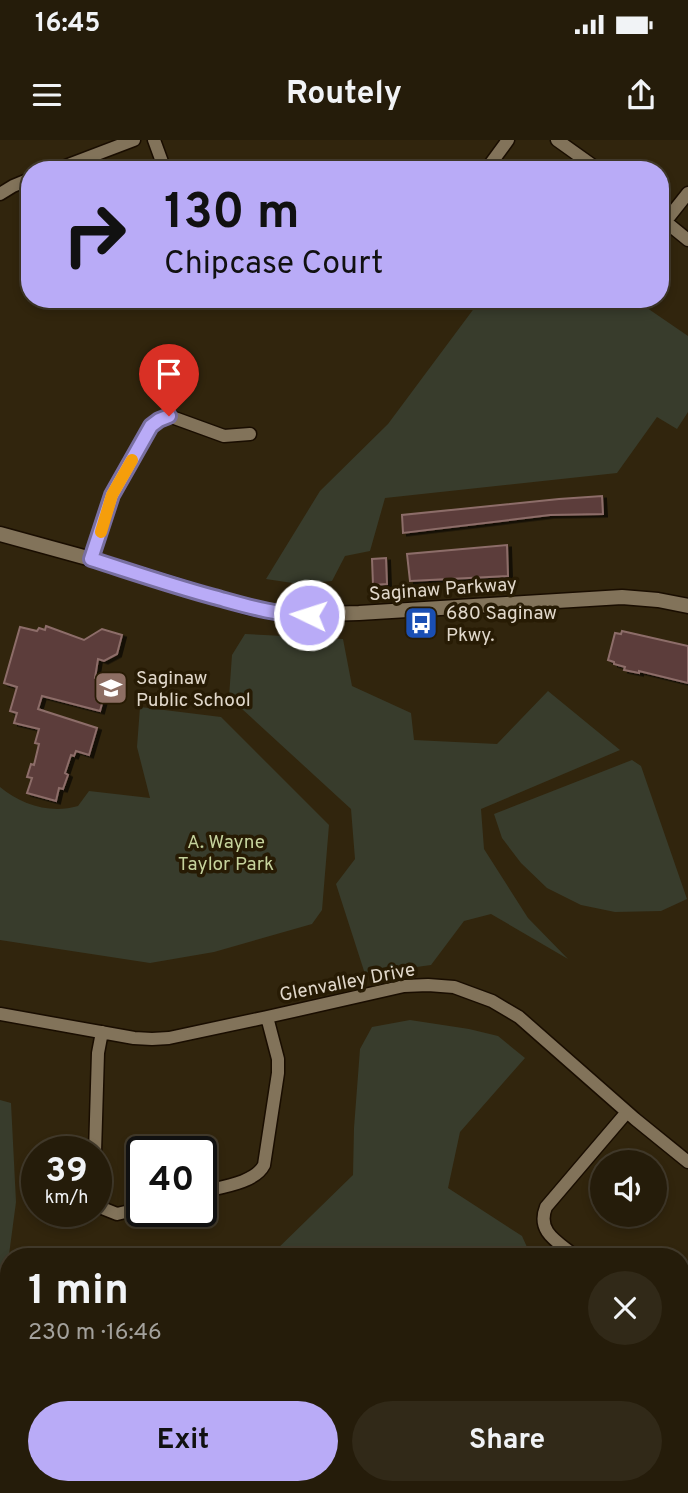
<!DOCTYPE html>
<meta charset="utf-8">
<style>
:root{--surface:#251c0a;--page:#312918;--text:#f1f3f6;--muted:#a3a19c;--line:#423a2b;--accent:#b9abf7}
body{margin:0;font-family:Overpass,sans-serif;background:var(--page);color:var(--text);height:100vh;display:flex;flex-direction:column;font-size:26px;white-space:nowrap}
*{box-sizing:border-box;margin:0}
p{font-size:23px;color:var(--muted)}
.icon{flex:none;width:38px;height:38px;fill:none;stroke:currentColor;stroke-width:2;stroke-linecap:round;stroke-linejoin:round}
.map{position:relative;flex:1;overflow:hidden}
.drawer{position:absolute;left:0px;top:1108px;width:690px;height:247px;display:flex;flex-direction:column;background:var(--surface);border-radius:28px 28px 0 0;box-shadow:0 4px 10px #0003,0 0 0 2px var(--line)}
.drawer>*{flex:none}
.hud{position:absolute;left:21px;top:21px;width:648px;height:147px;border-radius:28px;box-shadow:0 4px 10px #0003,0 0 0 2px var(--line);background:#b9abf7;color:#111;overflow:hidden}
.buttons{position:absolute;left:590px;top:1010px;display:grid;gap:14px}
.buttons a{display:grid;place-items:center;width:77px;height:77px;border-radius:50%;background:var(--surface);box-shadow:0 4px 10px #0003,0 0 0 2px var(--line);font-size:35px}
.speed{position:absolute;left:21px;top:996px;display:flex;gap:14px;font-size:35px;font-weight:700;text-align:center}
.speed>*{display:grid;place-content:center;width:91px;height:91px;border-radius:50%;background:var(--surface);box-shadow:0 4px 10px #0003,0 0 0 2px var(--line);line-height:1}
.speed small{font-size:18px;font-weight:400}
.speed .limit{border:4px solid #111;border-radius:10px;background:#fff;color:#111}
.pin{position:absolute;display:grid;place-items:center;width:60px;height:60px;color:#fff;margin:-72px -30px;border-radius:50% 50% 50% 0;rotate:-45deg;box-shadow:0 0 7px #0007}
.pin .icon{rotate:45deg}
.me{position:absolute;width:77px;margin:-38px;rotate:274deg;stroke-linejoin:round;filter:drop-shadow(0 0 5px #0008)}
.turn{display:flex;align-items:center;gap:24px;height:147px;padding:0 28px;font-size:32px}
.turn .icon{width:91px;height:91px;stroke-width:2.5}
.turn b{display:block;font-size:49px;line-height:60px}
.round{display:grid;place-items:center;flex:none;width:74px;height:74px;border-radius:37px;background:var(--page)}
.overview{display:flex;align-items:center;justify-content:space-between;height:119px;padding:0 28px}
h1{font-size:42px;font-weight:700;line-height:52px}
.primary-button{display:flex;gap:14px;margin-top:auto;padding:14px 28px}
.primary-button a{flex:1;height:80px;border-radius:42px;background:var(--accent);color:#111;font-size:28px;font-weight:700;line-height:80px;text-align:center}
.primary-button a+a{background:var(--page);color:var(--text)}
.status{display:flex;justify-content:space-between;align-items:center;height:49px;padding:0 35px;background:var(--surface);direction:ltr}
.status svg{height:19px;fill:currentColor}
header{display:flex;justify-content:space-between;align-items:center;height:91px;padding:0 28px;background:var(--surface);font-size:32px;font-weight:700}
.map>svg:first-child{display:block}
</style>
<div class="status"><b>16:45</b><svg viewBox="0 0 49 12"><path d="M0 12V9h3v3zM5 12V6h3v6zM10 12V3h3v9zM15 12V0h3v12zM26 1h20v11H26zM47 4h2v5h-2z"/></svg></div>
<header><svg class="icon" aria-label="menu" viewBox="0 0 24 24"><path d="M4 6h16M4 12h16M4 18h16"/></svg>Routely<svg class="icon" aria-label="share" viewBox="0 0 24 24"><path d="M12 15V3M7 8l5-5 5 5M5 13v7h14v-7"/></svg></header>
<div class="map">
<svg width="688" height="1353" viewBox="0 0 688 1353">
<defs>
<filter id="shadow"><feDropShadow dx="4" dy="2.5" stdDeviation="0" flood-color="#0009"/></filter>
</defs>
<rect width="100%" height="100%" fill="#31250d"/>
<path fill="#383c2c" d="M481,159H634L688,196V272L677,289L657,277L617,333L385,358L370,411L345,416L332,441L299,444L266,439L320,351L388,284Z
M245,494L343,499L352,546L411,573L414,600L497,604L548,551L620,610L481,669L484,709L528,778L568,819L491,774L464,781L431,825L365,834L336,744L355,719L351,669L229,557L232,515Z
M140,567L221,577L329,685L322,770L312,784L214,812L150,823L0,800V647C21,665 51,674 78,666L89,651L150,658L137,607Z
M632,620L641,626L687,759L661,771L615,772L581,765L547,748L521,723L502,698L494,674Z
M410,880L469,889L498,896L525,918L460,992L448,1048L522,1096L531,1116H270L353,1035L354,988L360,909L372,887Z
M0,960L11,963L16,1062L3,1160L9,1161V1177L0,1169Z
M0,1213L9,1223V1346H113L122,1353H0Z
M246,1346H406L393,1353H255Z"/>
<path fill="#284c55" d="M0,1169L9,1177V1223L0,1213Z
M113,1346H246L255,1353H122Z"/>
<path fill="#5b3e3b" stroke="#8d6d69" stroke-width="2" filter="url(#shadow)" d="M602,356L603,374L550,375L403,393L402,375L559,359Z
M507,405L508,436L410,441L407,414Z
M386,418L387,444L373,445L372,419Z
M46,486L84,500L102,489L122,495L117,514L104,521L98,519L95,538L108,541L100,571L42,556L38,569L97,588L89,615L76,611L74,616L71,615L65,633L68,635L63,649L59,648L56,661L27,653L32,638L27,637L31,624L34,625L39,604L35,603L39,589L14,583L17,573L10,571L17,547L4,543L20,487L37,491L39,488L45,490Z
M622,491L688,506V543L639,531V533L624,530L625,527L614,524V522L608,520L615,493L621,494Z"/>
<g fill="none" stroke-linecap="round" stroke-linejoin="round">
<defs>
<path id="minor" d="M154,0L165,30
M557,0L599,30
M55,30L134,0
M486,30L508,0
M0,54L13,46L30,39
M661,78L688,100
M665,82L688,53
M367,159H382
M91,419L112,355L151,286L160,280L169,276L224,296L250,294
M0,874L134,898L152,899L169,898L267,877L404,846L428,845L454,847L492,861L519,877L635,979L688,1022
M95,1012L98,913L102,892
M201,1052C221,1047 255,1043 264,1025L278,933V919L267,877
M96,1058L102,1068L117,1074L142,1068
M575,1116C558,1102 536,1092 546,1067L627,972
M681,1205L688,1211"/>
<path id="tertiary" d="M0,394L91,419L247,467L286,475L359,473L622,457L658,460L688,466"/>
</defs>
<use href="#minor" stroke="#190d00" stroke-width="15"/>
<use href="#tertiary" stroke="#190d00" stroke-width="17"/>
<use href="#minor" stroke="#82735a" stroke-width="12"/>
<use href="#tertiary" stroke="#82735a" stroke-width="14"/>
</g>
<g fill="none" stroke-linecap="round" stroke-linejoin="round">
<defs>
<path id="route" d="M169,276L159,280L151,286L112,355L91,419C132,432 173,446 214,457C247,466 275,475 309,475"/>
</defs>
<use href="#route" stroke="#786fa1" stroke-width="18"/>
<use href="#route" stroke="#b9abf7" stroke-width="12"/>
<path stroke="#f59e0b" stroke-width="12" d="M101,392L112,355L132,320"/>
</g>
<defs>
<symbol id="bus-square" viewBox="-11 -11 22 22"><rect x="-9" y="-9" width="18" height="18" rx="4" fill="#1a4fb4" stroke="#271b04"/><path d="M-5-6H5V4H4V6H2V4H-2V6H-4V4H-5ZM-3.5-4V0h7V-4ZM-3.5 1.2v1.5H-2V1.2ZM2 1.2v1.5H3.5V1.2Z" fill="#fff"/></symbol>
<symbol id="school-square" viewBox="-11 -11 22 22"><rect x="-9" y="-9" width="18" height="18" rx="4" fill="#8d6e63" stroke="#271b04"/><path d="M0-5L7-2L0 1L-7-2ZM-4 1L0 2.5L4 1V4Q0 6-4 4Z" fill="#fff"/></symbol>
</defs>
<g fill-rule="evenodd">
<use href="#bus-square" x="402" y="464" width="38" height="38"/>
<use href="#school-square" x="92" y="529" width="38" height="38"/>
</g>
<g text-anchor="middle" stroke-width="7" stroke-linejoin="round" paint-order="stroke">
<g font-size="19" fill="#e1d8cb" stroke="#271b04">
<text transform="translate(443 448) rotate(-4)" y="7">Saginaw Parkway</text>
<text transform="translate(347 841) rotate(-11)" y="7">Glenvalley Drive</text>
</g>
<g font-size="19" fill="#e1d8cb" stroke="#271b04" text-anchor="start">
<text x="446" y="479">680 Saginaw<tspan x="446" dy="22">Pkwy.</tspan></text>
<text x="136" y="544">Saginaw<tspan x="136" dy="22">Public School</tspan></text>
</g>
<g font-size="19" fill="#c5d29c" stroke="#271b04">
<text x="226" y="708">A. Wayne<tspan x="226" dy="22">Taylor Park</tspan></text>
</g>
</g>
</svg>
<div class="buttons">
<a><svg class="icon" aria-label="sound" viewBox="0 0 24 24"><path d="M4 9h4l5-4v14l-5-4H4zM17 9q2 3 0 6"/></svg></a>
</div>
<div class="speed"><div>39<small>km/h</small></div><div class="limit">40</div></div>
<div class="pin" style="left:169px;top:276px;background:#d93025"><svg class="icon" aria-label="arrive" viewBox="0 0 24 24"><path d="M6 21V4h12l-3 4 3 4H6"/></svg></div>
<svg class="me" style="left:309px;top:475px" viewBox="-20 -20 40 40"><circle r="17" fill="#b9abf7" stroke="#fff" stroke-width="3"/><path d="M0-11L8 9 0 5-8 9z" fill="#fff"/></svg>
<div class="hud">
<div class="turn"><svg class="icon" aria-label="right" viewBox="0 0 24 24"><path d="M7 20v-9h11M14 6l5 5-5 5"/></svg><div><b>130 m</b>Chipcase Court</div></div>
</div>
<section class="drawer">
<div class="overview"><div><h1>1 min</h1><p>230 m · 16:46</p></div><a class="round"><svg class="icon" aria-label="close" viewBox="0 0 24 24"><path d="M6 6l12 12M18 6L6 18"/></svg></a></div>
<div class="primary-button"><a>Exit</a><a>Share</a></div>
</section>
</div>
